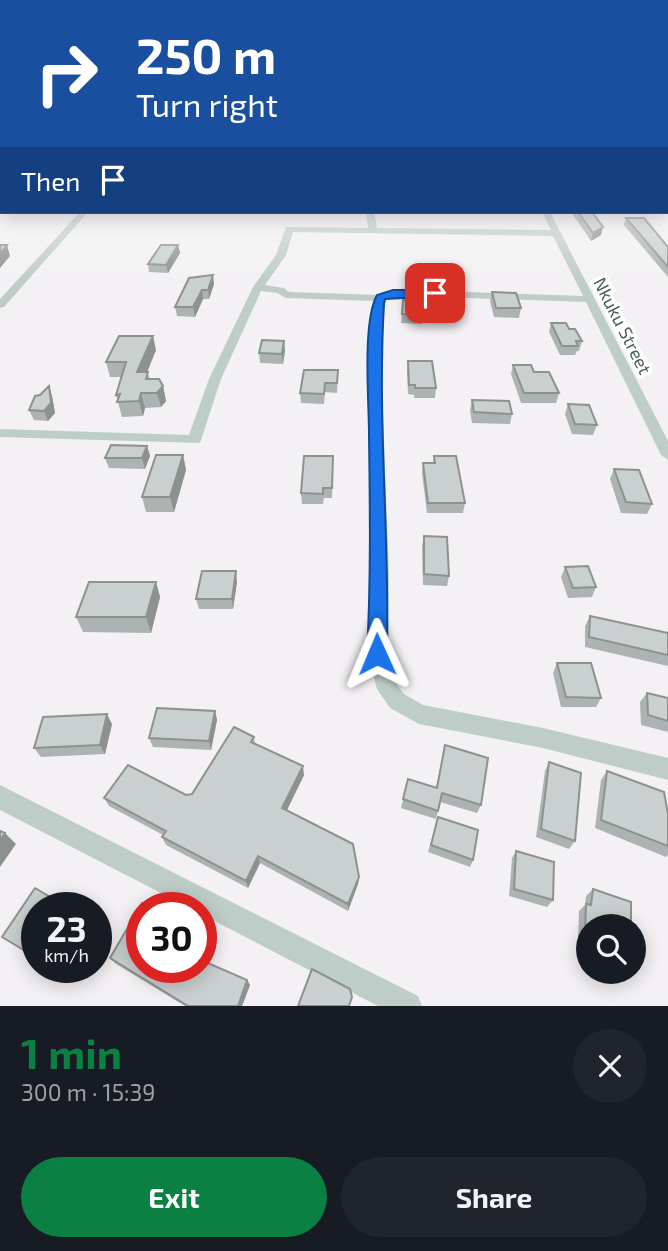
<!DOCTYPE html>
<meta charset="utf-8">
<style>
:root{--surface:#171b24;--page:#20242c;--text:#f1f3f6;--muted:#9ea1a6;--accent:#0b8043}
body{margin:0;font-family:"Exo 2",sans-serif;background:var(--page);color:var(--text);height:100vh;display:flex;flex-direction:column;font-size:26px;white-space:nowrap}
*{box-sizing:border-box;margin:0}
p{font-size:23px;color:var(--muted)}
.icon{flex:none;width:38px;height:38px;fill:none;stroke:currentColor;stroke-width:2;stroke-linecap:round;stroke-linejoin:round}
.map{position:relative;height:1006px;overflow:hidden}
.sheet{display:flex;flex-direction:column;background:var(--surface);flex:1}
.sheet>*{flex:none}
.guide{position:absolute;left:0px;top:0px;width:668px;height:214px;box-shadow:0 4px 18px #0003;background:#1a4fa0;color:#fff;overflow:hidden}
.tools{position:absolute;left:576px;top:914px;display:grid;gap:14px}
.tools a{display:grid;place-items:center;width:70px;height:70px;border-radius:50%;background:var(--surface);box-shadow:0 4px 18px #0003;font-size:35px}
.speed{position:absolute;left:21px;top:892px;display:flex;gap:14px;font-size:35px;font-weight:700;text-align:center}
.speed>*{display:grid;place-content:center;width:91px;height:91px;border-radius:50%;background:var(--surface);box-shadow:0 4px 18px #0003;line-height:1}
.speed small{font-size:18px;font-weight:400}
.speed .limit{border:10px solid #d22;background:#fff;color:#111}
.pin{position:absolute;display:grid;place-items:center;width:60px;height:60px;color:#fff;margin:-30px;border-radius:14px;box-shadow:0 4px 10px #0006}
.me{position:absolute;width:77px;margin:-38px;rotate:359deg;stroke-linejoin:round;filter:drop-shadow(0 0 5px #0008)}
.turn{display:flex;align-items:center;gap:24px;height:147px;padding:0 21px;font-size:32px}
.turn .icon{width:91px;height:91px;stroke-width:2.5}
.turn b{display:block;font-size:49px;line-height:60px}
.then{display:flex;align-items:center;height:66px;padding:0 21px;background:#0003;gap:14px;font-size:26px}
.round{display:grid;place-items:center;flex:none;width:74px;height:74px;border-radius:37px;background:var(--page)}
.headline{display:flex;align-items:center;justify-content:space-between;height:119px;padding:0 21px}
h1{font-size:42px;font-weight:700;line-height:52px;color:var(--accent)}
.cta{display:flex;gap:14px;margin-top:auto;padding:14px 21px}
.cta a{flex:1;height:80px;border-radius:42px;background:var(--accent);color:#fff;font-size:28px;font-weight:700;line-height:80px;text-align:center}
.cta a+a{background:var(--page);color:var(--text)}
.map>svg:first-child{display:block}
</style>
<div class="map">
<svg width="668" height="1006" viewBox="0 0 668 1006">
<rect width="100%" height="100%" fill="#f3f1f3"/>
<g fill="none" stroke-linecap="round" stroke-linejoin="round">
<path fill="#becdc8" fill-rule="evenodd" d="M667,163H668V168H667Z
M0,164H2V168H0Z
M80,212H88L4,307L0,308V299Z
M366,212H374L377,228L551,230L542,212H550L668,441V460L661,455L586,302L410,296L385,300L381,358L389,578L387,654L393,679L404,694L423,705L543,728L668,758V780L543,748L419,724L390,708L377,689L367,654L371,578L369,358L374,301L286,298L277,293L261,291L221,379L200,443L0,437V429L189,435L209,379L253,287L276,255L286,227L368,228ZM293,232L553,236L583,296L410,290L380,295L289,292L284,288L265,285L286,255Z
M0,785L418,996L422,1006H378L201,914V908H190L0,810Z"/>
</g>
<path fill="#adb3b2" d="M571,212H592L603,227L601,235L591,241Z
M626,218L668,247V277L624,225Z
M178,245L180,253L168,273L149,272L148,264Z
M189,278L214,284L209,299H203L195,317L177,316L175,307Z
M492,292L521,308L519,318L494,317L490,301Z
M403,300L424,301L422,324L401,323Z
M551,323L569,329L582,341L579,351H577L575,355H560L549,332Z
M156,350L147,372L150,379L163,386L166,401L161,407L145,408L143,416L122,417L116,395L121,377H110L106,362Z
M285,350L283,364L260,363L259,353Z
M408,361L436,388L435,398H414V395L408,394L407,371Z
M513,365L534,372L559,393L556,403H521L511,374Z
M338,370L337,393L325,392L324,404L301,403L300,393Z
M49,386L52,396L55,413L48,421L34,420L29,410L40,395Z
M472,400L512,414L510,424L472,423L470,410Z
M568,404L597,425L593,435L572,434L565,414Z
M147,446L150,456L145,469L109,468L105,458Z
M183,455L186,470L174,512H146L142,497Z
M333,456L332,498H324L323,504H302L301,493Z
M434,456L465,503L463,513H427L422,473L423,463H433Z
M614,469L652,504L647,514L621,513L610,479Z
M424,536L449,576L447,586L423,585L422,546Z
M565,567L596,587L592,597L568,598L561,577Z
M156,582L160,597L151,633L83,632L76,617Z
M237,582L233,609H199L196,599Z
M590,616L668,633V666L585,647V626Z
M557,663L601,698L596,707H561L553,673Z
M647,693L668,698V732L641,725L640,702Z
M215,711L217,720L211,750L153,747L149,738Z
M112,724L105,754L41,757L34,748Z
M254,737L255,744L304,775L287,810L359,877L358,884L348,911L260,863L248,888L166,845L162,837L163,835L109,806L104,798L192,794Z
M445,745L481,805L477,813L440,802L436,819L401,808L408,779L436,788Z
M549,762L575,841L569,849L536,837L545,771Z
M607,771L668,814V855L666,857L595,828L601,780Z
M438,817L473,860L470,867L428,852Z
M516,851L553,900L547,907L509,896L512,858Z
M593,889L588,926V944L578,940L579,911L585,905L586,896Z
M110,958L142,968L247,980L250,985L242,1006H185L116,964Z"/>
<path fill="#8d9291" d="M603,227L601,235L591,241L593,233Z
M7,245L10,256L0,268V254Z
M178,245L180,253L168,273L166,265Z
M213,275L214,284L209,299L208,290Z
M202,290L203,299L195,317L193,307Z
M153,336L156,350L141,387L137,372Z
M284,341L285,350L283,364L282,354Z
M49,386L52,396L55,413L48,421L44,411Z
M163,386L166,401L161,407L157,393Z
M141,393L145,408L143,416L139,401Z
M147,446L150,456L145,469L142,458Z
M183,455L186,470L174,512L170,497Z
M236,571L237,582L233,609L232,599Z
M156,582L160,597L151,633L146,617Z
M215,711L217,720L211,750L209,741Z
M107,714L112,724L105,754L100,745Z
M303,766L304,775L284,816L282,808Z
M5,833L16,844L0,867V841Z
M258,856L260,863L248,888L246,881Z
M359,877L358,884L348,911V904Z
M96,911L100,915L96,922Z
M205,939L208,945L201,959V946Z
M58,968H69L64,975L57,970Z
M247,980L250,985L242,1006H238Z"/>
<path fill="#c9d0cf" stroke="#8d9291" stroke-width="2" d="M578,212H592L603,227L593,233Z
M626,218H644L668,247V267Z
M0,245H7L0,254Z
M161,245H178L166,265L148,264Z
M213,275L208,290H202L193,307H175L189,278Z
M492,292L516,293L521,308H496Z
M403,300L424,301L423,315L402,314Z
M551,323H566L569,329H575L582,341H576L578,346H562Z
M119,336H153L137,372H148L146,379H159L163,386L157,393H141L139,401L117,402L120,394L116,395L126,362H106Z
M262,340L284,341L282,354L259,353Z
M408,361H432L436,388H415V385H409Z
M513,365H531L534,372H549L559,393H524Z
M304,370H338L337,383H325L324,394L300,393Z
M49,386L51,403L44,411L29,410L35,396L40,395Z
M472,400L509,401L512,414L474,412Z
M568,404L589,405L597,425L575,424Z
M111,445L147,446L142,458H105Z
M156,455H183L170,497H142Z
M304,456H333L332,488H323V494L301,493Z
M434,456H456L465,503H428L423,463H435Z
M614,469L639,470L652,504L626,502Z
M424,536L447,537L449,576L424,574Z
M588,566L596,587L573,588L565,567Z
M202,571H236L232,599H196Z
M89,582H156L146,617H76Z
M590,616L668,633V655L589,637Z
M557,663H591L601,698L566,697Z
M647,693L668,698V721L648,715Z
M157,708L215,711L209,741L149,738Z
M107,714L100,745L34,748L43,717Z
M234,727L254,737L251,742L303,766L282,808L353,844L359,877L348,904L258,856L246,881L162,837L166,831L104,798L128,765L186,795L192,794Z
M445,745L488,758L481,805L442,793L438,811L403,799L408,779L437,788Z
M549,762L581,773L575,841L541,829Z
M607,771L664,792L668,814V846L601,820Z
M438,817L478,830L473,860L431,845Z
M0,831L5,833L0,841Z
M516,851L554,862L553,900L514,889Z
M35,888L69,908L75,898L94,908H37V958L2,937Z
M593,889L631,902V926H588V935L585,934L586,904L591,905Z
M142,903L151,908H142V968H201V960L247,980L238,1006H188L110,958Z
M201,937L205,939L201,946Z
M312,969L350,989L352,997L349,1006H298Z"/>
<linearGradient id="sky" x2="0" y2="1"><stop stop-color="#86c8d5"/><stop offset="0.5" stop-color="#faf9fa"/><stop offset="1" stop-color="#faf9fa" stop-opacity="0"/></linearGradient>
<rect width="668" height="284" fill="url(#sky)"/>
<path fill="#1a73e8" stroke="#114b97" stroke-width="2" d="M435,290L440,293L439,296L385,299L384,304C377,420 390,537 387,654L384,660L377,662L370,660L367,654C371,580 370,507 369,434C369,400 362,323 377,295L393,290Z"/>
<g text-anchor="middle" stroke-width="7" stroke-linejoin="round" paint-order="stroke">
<g font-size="18" fill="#4a5e58" stroke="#fff">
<text transform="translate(622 326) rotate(63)" y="6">Nkuku Street</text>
</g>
</g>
</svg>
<div class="tools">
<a><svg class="icon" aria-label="search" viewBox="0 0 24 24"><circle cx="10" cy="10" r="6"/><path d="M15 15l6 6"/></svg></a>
</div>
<div class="speed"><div>23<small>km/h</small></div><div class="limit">30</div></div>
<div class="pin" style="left:435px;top:293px;background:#d93025"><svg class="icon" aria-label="arrive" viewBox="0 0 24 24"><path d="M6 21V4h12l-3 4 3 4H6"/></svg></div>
<svg class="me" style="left:377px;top:654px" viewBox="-20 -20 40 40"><path d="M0-17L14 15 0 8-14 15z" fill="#1a73e8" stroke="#fff" stroke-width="4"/></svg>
<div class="guide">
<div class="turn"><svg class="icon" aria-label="right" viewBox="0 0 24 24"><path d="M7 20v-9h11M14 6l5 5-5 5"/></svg><div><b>250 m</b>Turn right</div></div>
<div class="then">Then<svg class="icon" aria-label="arrive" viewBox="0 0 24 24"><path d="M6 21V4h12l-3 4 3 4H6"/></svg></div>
</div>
</div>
<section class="sheet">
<div class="headline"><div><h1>1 min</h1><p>300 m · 15:39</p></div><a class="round"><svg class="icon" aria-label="close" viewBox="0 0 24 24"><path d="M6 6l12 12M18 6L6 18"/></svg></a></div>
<div class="cta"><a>Exit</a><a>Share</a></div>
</section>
